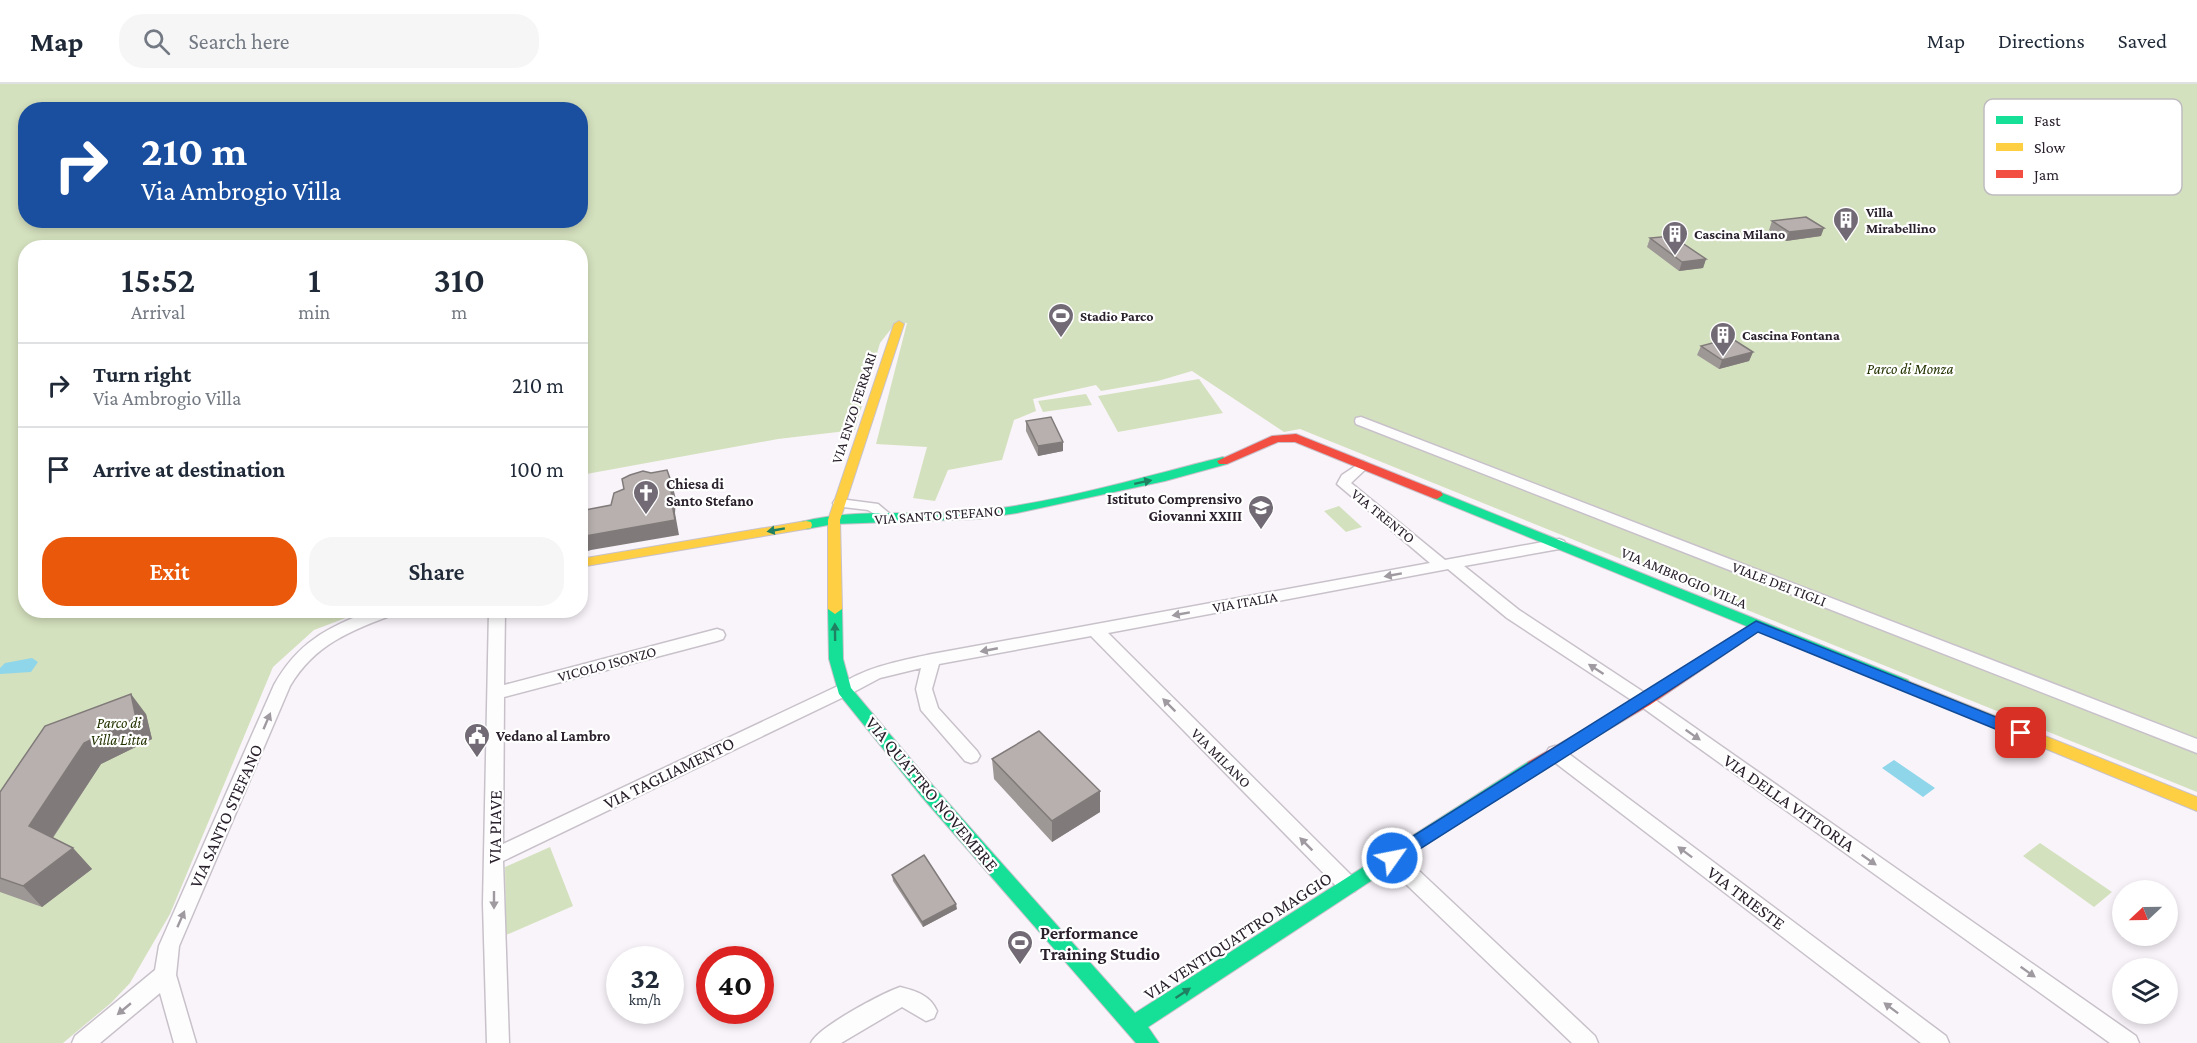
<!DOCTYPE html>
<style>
:root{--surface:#fff;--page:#f6f6f7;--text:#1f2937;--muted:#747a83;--line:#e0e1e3;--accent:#ea580c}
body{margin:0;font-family:"Crimson Pro",serif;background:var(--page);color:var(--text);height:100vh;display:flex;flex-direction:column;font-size:22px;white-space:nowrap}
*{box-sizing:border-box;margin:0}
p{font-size:20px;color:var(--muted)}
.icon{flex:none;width:33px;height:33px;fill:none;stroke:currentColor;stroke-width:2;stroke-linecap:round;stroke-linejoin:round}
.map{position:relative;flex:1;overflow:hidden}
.drawer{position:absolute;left:18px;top:156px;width:570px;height:378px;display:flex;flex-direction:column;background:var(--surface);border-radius:24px;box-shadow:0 3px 9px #0003}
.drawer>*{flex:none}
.top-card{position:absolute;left:18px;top:18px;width:570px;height:126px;border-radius:24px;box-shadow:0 3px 9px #0003;background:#1a4fa0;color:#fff;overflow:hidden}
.needle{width:39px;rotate:248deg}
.buttons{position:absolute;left:2112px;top:796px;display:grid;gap:12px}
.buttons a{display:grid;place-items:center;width:66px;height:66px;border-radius:50%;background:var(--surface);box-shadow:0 3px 9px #0003;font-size:30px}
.speed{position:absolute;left:606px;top:862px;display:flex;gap:12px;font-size:30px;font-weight:700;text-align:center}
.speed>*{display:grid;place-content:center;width:78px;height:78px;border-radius:50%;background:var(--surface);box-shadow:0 3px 9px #0003;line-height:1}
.speed small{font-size:15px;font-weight:400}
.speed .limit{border:9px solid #d22;background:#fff;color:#111}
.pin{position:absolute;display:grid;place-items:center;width:51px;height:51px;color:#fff;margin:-26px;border-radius:12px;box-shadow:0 3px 9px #0006}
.me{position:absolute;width:66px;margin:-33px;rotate:57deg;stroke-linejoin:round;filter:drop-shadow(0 0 4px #0008)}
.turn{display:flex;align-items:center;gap:21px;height:126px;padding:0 24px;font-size:27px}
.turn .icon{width:78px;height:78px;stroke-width:2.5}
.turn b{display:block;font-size:42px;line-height:51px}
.eta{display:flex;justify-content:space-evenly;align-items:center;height:102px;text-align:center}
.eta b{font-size:36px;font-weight:600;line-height:42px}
.cta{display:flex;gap:12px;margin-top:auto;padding:12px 24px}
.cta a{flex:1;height:69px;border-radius:24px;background:var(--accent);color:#fff;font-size:24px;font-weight:600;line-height:69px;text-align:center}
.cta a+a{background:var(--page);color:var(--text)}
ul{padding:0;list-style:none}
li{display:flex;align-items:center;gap:18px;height:84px;padding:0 24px;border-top:2px solid var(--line)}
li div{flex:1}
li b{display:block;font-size:22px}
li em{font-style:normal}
header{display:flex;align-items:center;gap:36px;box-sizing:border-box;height:84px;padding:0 30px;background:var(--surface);border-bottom:2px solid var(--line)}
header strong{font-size:28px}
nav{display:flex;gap:33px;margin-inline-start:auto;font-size:21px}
.search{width:420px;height:54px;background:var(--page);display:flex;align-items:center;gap:15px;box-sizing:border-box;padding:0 21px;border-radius:24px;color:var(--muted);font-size:22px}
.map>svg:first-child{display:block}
</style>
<header>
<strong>Map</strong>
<div class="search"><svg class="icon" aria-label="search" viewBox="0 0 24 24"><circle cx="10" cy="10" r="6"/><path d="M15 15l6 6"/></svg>Search here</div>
<nav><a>Map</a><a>Directions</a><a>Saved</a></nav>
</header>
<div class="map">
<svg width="2197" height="959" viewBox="0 0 2197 959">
<rect width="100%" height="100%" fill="#f9f4fa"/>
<path fill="#d4e1be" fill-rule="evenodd" d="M0,0H2197V708L1300,345L1284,348L1192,287L1158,297L1101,307L1096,301L1033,315L1036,327L1014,336L1002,376L948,386L935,417L913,414L927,363L876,360L907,239L895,240L880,259L855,346L778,355L581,391L580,164H26V526L364,527L314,546L273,583L170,830L130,899L111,919L63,959H0ZM26,26H580V136H26Z
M1199,295L1223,329L1118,348L1098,312Z
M1086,310L1092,321L1043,328L1038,317Z
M1339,422L1362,443L1346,448L1324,427Z
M2040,759L2112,808L2094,823L2023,772Z
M550,763L573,822L506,851L505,783Z"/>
<path fill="#8fd6eb" d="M32,574L38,578L31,588L0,590V584L5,579Z
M1894,676L1935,704L1923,713L1882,684Z"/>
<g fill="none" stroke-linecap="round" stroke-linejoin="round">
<defs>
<path id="street" d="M1361,333L2197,655V669L1356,340L1355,337L1356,334Z
M1363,377L1370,381L1351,399L1445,476L1559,455L1564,457L1566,460L1564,463L1559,465L1464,482L1519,526L1651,613L2136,952L2139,959H2110L1639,621L1507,534L1448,485L1108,549L1355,795L1358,801L1355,807L1348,809L1341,807L1091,552L939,580L932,605L938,624L977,667L980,672L977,677L971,679L965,677L921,626L916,605L921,584L880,594L850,610L503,777L509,959H487L483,820L489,526H505L504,601L717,545L723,547L725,551L723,555L717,557L504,613L503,760L838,602C866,583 899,577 932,570L1430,479L1337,400L1342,391Z
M840,415L878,420L896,435L889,439L868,426L835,422L833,419L835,416Z
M372,526H397L395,530C350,547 315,560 290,602L179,862L176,891L196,959H174L160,909L100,959H72L75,952L155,886L159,862L274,601C298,558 327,544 372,526Z
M1555,662L1561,664L1946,952L1949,959H1921L1549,674L1546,669L1549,664Z
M1392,766L1399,768L1595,952L1598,959H1572L1385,780L1382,774L1385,768Z
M900,903C916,907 930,911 937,927L934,934L926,937L902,923L841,959H811C818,943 881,910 900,903Z"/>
<path id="fast" d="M1223,373L1229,377L1227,380L1165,397L1017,429L977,435L834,440L806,445L800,441L801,438C859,423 920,433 978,427C1060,418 1143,393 1223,373Z
M1437,407L1908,596L1911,600L1908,604H1898L1433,414L1431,411Z
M835,520L842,525L843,575L851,604L934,703L1135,929L1528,678L1534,676L1540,678L1542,682L1540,686L1148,943L1159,959H1136L922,713L839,610L829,575L828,525Z"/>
<path id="slow" d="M899,237L904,240L840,436L842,525L835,530L828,525V436L894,240Z
M806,437L811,438L812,441L811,444L580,483V475Z
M1903,595L2197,713V727L1898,604L1895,600L1898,596Z"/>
<path id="jam" d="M1296,350L1441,408L1443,411L1437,415L1433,414L1295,358H1278L1227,380H1219L1217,377L1272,352Z
M1757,537L1764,542L1762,545L1650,621L1540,686L1534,688L1528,686L1526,682L1528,678L1640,613Z"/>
</defs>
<use href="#street" stroke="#c8c1ca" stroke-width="3"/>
<use href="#fast" stroke="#c8c1ca" stroke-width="2"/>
<use href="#slow" stroke="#c8c1ca" stroke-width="2"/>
<use href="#jam" stroke="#c8c1ca" stroke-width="2"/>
<use href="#street" fill="#fefdfe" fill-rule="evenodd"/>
<use href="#fast" fill="#16e098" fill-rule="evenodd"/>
<use href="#slow" fill="#ffcf43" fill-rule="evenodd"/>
<use href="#jam" fill="#f24e42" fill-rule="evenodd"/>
</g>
<path fill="#9d9796" d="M1772,137L1821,152L1786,157L1769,146Z
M1650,154L1706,175L1703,184L1679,187L1647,163Z
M1701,262L1753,268L1749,277L1719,285L1697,271Z
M1026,337L1063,367L1038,372L1026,347Z
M146,630L152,655L101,680L53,754L73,764L92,785L42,823L0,808V708Z
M992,675L1100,707V728L1052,758L994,695Z
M892,791L957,825L923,843L893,797Z"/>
<path fill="#807b7a" d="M1824,144L1821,152L1786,157L1789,148Z
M1706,175L1703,184L1679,187L1682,178Z
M1753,268L1749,277L1719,285L1722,276Z
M1063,358V367L1038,372V362Z
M672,400L676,415L675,429L679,451L591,466L580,470V453L671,414Z
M131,610L146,630L152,655L101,680L47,762L29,742L84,659Z
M1100,707V728L1052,758V737Z
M73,764L92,785L42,823L23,802Z
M956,820L957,825L923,843L922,838Z"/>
<path fill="#b7b0ae" stroke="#807b7a" stroke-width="1.5" d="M1806,133L1824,144L1789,148L1772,137Z
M1672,152L1706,175L1682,178L1650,154Z
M1731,254L1753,268L1722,276L1701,262Z
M1051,333L1063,358L1038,362L1026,337Z
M667,386L672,400L671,414L675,436L580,453V427L611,421L614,409L624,405L622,395L630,391L643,387L651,389Z
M131,610L136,634L84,659L29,742L73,764L23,802L0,794V708L45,642Z
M1039,647L1100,707L1052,737L992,675Z
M924,771L956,820L922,838L892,791Z"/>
<defs><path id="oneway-solid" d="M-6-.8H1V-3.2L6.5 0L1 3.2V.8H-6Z" transform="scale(1.5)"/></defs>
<g fill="#208062">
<use href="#oneway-solid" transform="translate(1143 398) rotate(-12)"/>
<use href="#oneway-solid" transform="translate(776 446) rotate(170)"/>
<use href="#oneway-solid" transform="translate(835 548) rotate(-91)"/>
<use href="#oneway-solid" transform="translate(1183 909) rotate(-34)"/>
</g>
<g fill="#9f9aa0">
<use href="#oneway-solid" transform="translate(1393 491) rotate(170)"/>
<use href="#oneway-solid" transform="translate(1181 530) rotate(170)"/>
<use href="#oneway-solid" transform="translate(989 566) rotate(169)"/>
<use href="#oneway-solid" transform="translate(1596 585) rotate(-147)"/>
<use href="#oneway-solid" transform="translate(1169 621) rotate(-135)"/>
<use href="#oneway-solid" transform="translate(267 637) rotate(-67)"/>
<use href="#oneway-solid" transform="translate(1693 651) rotate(35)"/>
<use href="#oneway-solid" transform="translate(1306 760) rotate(-135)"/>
<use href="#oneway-solid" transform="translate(1685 768) rotate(-143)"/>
<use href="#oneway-solid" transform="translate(1869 776) rotate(35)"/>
<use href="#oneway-solid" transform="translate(494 816) rotate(90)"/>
<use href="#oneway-solid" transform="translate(181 835) rotate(-66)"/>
<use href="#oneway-solid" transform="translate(2028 888) rotate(35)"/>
<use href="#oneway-solid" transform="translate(1891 924) rotate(-143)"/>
<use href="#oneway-solid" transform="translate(124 925) rotate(140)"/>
</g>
<path fill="#1a73e8" stroke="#114b97" stroke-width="1.5" d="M1756,537L2026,645L2029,649L2021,655L2015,653L1758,548C1640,628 1518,702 1398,779L1392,781L1386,779L1383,774L1386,769Z"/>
<defs>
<symbol id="building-pin" viewBox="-11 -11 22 30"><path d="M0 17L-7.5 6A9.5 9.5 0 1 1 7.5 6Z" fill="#726b75" stroke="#fff"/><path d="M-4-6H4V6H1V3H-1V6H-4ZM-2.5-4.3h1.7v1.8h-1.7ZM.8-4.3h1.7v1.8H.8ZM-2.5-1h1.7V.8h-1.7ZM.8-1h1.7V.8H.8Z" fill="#fff"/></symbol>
<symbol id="stadium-pin" viewBox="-11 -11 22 30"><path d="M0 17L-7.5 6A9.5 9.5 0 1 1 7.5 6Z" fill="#726b75" stroke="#fff"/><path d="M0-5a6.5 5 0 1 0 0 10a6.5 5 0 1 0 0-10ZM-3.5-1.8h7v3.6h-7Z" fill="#fff"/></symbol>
<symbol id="church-pin" viewBox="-11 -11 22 30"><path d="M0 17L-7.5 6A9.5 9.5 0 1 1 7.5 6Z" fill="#726b75" stroke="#fff"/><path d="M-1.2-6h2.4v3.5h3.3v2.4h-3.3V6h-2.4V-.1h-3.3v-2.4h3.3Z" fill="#fff"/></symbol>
<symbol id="school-pin" viewBox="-11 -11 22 30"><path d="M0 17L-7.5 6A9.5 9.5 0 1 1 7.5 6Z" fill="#726b75" stroke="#fff"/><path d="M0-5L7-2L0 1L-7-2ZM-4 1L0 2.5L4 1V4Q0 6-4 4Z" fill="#fff"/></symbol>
<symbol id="civic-pin" viewBox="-11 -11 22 30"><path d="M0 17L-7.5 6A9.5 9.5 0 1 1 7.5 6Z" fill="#726b75" stroke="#fff"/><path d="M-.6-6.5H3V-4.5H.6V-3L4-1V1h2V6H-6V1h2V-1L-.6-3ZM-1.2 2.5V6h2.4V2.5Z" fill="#fff"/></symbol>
</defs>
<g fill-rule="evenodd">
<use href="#building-pin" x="1831" y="121" width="30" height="40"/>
<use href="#building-pin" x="1660" y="135" width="30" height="40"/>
<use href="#stadium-pin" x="1046" y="217" width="30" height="40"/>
<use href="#building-pin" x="1708" y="236" width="30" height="40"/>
<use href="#church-pin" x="631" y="394" width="30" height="40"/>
<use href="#school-pin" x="1246" y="409" width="30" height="40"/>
<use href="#civic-pin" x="462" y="637" width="30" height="40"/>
<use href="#stadium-pin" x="1005" y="844" width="30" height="40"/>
</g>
<g text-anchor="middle" stroke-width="4.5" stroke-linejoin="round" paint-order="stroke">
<g font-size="14" font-weight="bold" fill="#2a212d" stroke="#fff" text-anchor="start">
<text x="1866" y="133">Villa<tspan x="1866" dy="16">Mirabellino</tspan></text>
<text x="1694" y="155">Cascina Milano</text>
<text x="1080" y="237">Stadio Parco</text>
<text x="1742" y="256">Cascina Fontana</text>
</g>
<g font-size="15" font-style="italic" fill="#230" stroke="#fff">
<text x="1910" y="290">Parco di Monza</text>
<text x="119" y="644">Parco di<tspan x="119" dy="17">Villa Litta</tspan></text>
</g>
<g font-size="15" fill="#2a212d" stroke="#fff">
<text transform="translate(854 324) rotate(-72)" y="5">VIA ENZO FERRARI</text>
<text transform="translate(939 431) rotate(-4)" y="5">VIA SANTO STEFANO</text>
<text transform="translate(1383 432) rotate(39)" y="5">VIA TRENTO</text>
<text transform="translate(1684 494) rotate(23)" y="5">VIA AMBROGIO VILLA</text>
<text transform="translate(1779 500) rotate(21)" y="5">VIALE DEI TIGLI</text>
<text transform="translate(1245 518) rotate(-10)" y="5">VIA ITALIA</text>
<text transform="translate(607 580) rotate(-15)" y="5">VICOLO ISONZO</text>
<text transform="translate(1221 674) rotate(45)" y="5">VIA MILANO</text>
</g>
<g font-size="15" font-weight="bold" fill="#2a212d" stroke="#fff" text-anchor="start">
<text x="666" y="405">Chiesa di<tspan x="666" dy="17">Santo Stefano</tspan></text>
<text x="1242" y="420" text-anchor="end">Istituto Comprensivo<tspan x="1242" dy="17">Giovanni XXIII</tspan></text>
<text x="496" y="657">Vedano al Lambro</text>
</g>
<g font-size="18" fill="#2a212d" stroke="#fff">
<text transform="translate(669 689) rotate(-26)" y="6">VIA TAGLIAMENTO</text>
<text transform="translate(932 710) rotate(50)" y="6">VIA QUATTRO NOVEMBRE</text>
<text transform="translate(1789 719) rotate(35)" y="6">VIA DELLA VITTORIA</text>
<text transform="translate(226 732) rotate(-66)" y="6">VIA SANTO STEFANO</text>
<text transform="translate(495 743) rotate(-89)" y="6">VIA PIAVE</text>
<text transform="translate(1746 814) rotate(37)" y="6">VIA TRIESTE</text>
<text transform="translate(1238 852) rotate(-33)" y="6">VIA VENTIQUATTRO MAGGIO</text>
</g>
<g font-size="18" font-weight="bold" fill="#2a212d" stroke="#fff" text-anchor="start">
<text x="1040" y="855">Performance<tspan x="1040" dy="21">Training Studio</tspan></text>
</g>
</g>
<rect x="1984" y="15" width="198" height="96" rx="9" fill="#fff" stroke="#bfbcc0" stroke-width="1.5"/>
<rect x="1996" y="32" width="27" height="8" fill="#16e098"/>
<rect x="1996" y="59" width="27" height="8" fill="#ffcf43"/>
<rect x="1996" y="86" width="27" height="8" fill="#f24e42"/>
<g font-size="16" fill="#2a212d">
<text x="2034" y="42">Fast</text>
<text x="2034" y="69">Slow</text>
<text x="2034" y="96">Jam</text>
</g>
</svg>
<div class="buttons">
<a><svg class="needle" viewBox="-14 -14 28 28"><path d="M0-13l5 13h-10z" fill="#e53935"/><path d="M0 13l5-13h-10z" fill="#747a83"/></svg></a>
<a><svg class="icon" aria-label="layers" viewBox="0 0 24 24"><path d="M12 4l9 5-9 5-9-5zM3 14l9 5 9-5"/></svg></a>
</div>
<div class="speed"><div>32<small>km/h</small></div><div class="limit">40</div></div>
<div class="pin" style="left:2021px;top:649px;background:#d93025"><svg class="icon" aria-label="arrive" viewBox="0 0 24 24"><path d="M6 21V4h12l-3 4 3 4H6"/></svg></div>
<svg class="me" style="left:1392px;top:774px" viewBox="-20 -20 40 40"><circle r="17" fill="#1a73e8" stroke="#fff" stroke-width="3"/><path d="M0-11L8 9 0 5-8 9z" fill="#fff"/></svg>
<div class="top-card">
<div class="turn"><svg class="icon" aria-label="right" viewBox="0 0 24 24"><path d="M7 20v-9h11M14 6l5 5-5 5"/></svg><div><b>210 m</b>Via Ambrogio Villa</div></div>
</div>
<section class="drawer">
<div class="eta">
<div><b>15:52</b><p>Arrival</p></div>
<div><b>1</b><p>min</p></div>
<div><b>310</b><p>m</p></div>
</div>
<ul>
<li><svg class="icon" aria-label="right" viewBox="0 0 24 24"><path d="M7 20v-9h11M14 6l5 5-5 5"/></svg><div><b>Turn right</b><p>Via Ambrogio Villa</p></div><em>210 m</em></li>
<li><svg class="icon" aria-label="arrive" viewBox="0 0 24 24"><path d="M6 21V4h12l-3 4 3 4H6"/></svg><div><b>Arrive at destination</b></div><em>100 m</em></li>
</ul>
<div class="cta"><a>Exit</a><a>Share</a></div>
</section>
</div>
